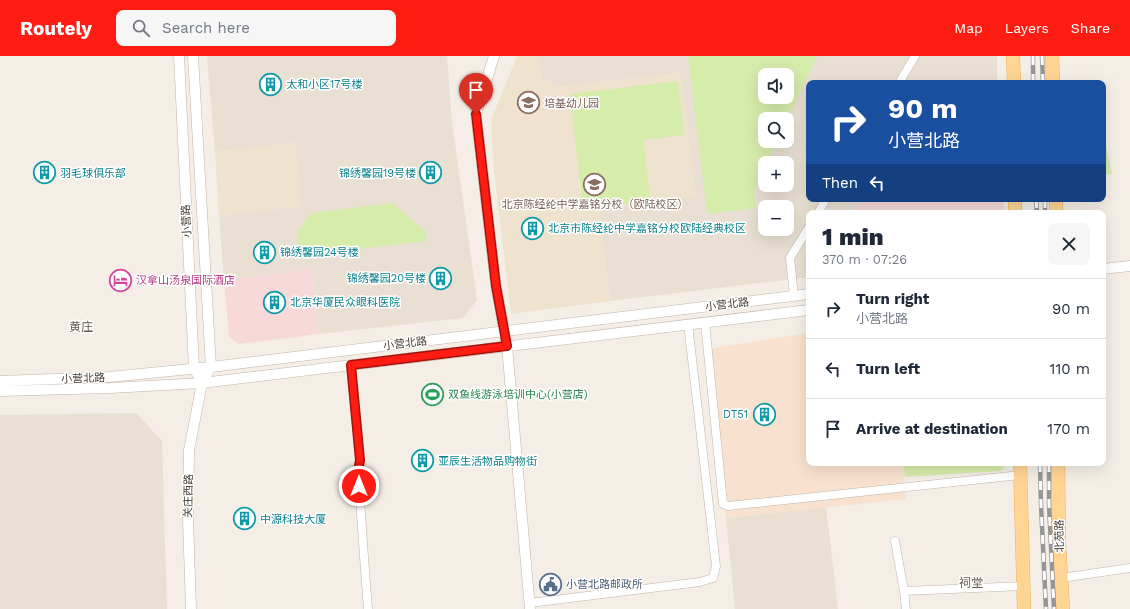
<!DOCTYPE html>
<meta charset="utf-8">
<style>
:root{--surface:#fff;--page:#f6f6f7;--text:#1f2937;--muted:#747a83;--line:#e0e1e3;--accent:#ff1c12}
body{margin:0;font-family:"Work Sans","Noto Sans SC",sans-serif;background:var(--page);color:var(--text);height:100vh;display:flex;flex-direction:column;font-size:15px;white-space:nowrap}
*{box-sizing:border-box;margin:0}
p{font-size:13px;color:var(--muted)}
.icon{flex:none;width:22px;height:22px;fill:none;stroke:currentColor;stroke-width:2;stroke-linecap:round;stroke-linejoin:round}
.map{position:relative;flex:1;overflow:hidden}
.details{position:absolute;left:806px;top:154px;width:300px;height:256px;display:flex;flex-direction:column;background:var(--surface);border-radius:8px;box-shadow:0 4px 16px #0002}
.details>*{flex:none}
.top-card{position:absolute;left:806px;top:24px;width:300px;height:122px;border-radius:8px;box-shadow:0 4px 16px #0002;background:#1a4fa0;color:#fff;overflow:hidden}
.buttons{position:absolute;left:758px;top:12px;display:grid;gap:8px}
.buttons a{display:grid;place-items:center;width:36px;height:36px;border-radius:8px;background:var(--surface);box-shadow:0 4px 16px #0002;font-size:20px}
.pin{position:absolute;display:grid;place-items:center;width:34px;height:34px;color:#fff;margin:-41px -17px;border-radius:50% 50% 50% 0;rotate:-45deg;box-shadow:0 0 4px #0007}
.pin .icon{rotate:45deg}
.me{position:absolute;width:44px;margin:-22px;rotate:0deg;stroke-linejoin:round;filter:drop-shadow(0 0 3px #0008)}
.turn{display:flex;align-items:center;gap:14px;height:84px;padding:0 16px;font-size:18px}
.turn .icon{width:52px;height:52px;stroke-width:2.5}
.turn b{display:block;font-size:28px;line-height:34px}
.then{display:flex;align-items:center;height:38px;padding:0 16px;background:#0003;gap:8px;font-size:15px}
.round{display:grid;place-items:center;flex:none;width:42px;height:42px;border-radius:8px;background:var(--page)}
.headline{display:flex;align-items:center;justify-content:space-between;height:68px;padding:0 16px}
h1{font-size:24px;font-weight:800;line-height:30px}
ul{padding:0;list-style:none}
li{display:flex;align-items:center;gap:12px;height:60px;padding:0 16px;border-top:1px solid var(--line)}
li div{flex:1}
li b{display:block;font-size:15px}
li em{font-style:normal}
header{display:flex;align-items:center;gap:24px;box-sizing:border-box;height:56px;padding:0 20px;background:var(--accent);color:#fff}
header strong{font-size:19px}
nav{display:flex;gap:22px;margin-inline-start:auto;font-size:14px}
.search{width:280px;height:36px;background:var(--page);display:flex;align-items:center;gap:10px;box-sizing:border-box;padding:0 14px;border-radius:8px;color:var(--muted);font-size:15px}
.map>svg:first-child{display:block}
</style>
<header>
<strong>Routely</strong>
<div class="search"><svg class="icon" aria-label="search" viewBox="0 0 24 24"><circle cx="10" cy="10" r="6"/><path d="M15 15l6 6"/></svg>Search here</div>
<nav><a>Map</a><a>Layers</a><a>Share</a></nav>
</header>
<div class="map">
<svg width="1130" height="553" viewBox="0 0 1130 553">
<rect width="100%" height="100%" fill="#f4eee6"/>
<path fill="#e9e0d3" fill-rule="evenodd" d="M207,0H447L452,66L477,244L463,262L319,278L312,213L224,224L219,160L301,150L295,87L215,96Z
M538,0H997V26L809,27V143H863L853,157H809V221L610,245L599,153L680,17L558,31L542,23ZM765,19H787V41H765ZM765,63H787V85H765ZM765,107H787V129H765ZM765,151H787V173H765Z
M136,357L162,385L167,553H0V359Z
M826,451L838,553H735L726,462Z"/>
<path fill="#f8e2cf" d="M809,277V407H903L906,443L726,462L705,293Z"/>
<path fill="#efe2ce" d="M517,0H538L542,23L558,31L681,17L696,141L599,153L610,245L511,258L494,115L491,64Z
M295,87L301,150L219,160L215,96Z"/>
<path fill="#f6d9d8" d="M863,143H1003L1004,157H853Z
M312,213L319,278L239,288L229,281L224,224Z"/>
<path fill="#d6ecab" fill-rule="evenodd" d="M688,0H817L787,64V63H765V85H777L767,107H765V112L754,136L756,152L707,158ZM765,19H787V41H765Z
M678,25L684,79L643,84L650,145L583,153L570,38Z
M1103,78H1104L1112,118L1103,119Z
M392,147L425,175L426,185L300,200L297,177L311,157Z
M903,407H1006L1001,415L905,421Z"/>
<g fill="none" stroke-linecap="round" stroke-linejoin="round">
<defs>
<path id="minor" d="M899,27L915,0
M818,157L826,143
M794,240L790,202L809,171
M705,266L723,448L728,450L1021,419
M351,309L360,404L358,416L364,501L368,553
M895,485L904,535
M1061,522L1130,512
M530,547L700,526L713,522L716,510L688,268
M906,553L904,535L1023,530"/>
<path id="tertiary" d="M179,0L194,312L202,327
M193,0L211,311
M494,0L476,58L496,230L507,290L530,553
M1103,213L1130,210
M0,325L109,321L211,311L809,238
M0,335L110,332L202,327L809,254
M191,553L188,463L189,394L202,327L211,311"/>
<path id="primary" d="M1013,0L1014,27
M1052,0L1053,27
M1015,143V157
M1056,143V157
M1020,407L1024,553
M1058,407L1059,488L1063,553"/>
</defs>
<use href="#minor" stroke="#c1b5a7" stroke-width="9"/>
<use href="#tertiary" stroke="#c1b5a7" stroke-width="11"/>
<use href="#primary" stroke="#eeb25a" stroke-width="14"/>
<use href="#minor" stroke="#fff" stroke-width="8"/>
<use href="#tertiary" stroke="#fff" stroke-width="10"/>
<use href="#primary" stroke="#ffd594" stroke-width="13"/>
<defs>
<path id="rail" d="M1033,0V27
M1042,0L1043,27
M1036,143L1037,157
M1045,143V157
M1040,407L1041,449L1046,553
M1049,407V448L1054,553"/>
</defs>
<use href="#rail" stroke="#969696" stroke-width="4.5"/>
<use href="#rail" stroke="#fff" stroke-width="3" stroke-dasharray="9" stroke-linecap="butt"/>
</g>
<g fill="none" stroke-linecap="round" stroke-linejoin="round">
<defs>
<path id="route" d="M359,430L358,416L360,404L351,309L507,290L496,230L476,58"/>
</defs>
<use href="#route" stroke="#a6120c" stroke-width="10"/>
<use href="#route" stroke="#ff1c12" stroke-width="7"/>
</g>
<defs>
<symbol id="building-ring" viewBox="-11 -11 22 22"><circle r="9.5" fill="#fff" stroke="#0f9aa8" stroke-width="1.5"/><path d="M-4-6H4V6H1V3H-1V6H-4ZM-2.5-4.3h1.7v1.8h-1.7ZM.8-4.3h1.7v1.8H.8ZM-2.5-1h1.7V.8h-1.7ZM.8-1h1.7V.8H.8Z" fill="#0f9aa8"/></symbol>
<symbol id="school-ring" viewBox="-11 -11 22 22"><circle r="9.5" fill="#fff" stroke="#8d6e63" stroke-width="1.5"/><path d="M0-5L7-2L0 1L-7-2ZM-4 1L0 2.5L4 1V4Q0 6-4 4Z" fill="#8d6e63"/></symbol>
<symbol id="hotel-ring" viewBox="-11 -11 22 22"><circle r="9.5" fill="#fff" stroke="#d1479c" stroke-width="1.5"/><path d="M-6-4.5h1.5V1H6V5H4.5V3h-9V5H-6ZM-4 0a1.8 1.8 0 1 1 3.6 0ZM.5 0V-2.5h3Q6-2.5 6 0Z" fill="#d1479c"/></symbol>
<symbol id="stadium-ring" viewBox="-11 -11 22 22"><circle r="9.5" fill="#fff" stroke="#2e9e5b" stroke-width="1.5"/><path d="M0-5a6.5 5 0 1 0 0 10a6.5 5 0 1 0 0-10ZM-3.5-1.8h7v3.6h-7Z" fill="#2e9e5b"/></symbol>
<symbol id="civic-ring" viewBox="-11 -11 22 22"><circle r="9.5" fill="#fff" stroke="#5c6f8a" stroke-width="1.5"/><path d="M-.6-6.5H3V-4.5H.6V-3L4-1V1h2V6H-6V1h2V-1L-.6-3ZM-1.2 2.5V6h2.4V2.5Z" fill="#5c6f8a"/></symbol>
</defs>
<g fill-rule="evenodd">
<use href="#building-ring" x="258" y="16" width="25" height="25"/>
<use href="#school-ring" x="516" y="34" width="25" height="25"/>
<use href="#building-ring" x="32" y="104" width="25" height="25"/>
<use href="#building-ring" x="418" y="104" width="25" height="25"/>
<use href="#school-ring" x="582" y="116" width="25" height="25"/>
<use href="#building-ring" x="520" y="160" width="25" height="25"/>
<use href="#building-ring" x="252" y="184" width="25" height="25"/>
<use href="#building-ring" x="428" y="210" width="25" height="25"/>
<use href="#hotel-ring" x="108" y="212" width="25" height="25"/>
<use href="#building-ring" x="262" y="234" width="25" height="25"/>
<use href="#stadium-ring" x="420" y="326" width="25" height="25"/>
<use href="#building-ring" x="752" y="346" width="25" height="25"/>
<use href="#building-ring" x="410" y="392" width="25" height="25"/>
<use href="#building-ring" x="232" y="450" width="25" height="25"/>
<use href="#civic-ring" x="538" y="516" width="25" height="25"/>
</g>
<g text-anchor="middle" stroke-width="3" stroke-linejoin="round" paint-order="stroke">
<g font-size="11" fill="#0d838f" stroke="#fff" text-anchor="start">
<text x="286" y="32">太和小区17号楼</text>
<text x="60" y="121">羽毛球俱乐部</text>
<text x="416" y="121" text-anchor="end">锦绣馨园19号楼</text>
<text x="548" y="176">北京市陈经纶中学嘉铭分校欧陆经典校区</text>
<text x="280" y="200">锦绣馨园24号楼</text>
<text x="426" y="226" text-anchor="end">锦绣馨园20号楼</text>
<text x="290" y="250">北京华厦民众眼科医院</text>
<text x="748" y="362" text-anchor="end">DT51</text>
<text x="438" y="409">亚辰生活物品购物街</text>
<text x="260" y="467">中源科技大厦</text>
</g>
<g font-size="11" fill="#785e54" stroke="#fff" text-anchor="start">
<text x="544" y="51">培基幼儿园</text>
<text x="595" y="152" text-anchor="middle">北京陈经纶中学嘉铭分校（欧陆校区）</text>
</g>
<g font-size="11" fill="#483e34" stroke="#fff">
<text transform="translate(186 165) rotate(-93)" y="4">小营路</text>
<text transform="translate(727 248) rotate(-7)" y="4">小营北路</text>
<text transform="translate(405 287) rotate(-7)" y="4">小营北路</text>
<text transform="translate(83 322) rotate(-2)" y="4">小营北路</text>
<text transform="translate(188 440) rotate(-89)" y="4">关庄西路</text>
<text transform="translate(1059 480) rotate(-91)" y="4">北苑路</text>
</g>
<g font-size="11" fill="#b23c85" stroke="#fff" text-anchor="start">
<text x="136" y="228">汉拿山汤泉国际酒店</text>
</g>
<g font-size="11" fill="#27864d" stroke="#fff" text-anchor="start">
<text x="448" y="342">双鱼线游泳培训中心(小营店)</text>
</g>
<g font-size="11" fill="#4e5e75" stroke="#fff" text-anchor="start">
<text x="566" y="532">小营北路邮政所</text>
</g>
<g font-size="12" fill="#6b5b4b" stroke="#fff">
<text x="81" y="275">黄庄</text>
<text x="971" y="531">祠堂</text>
</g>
</g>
</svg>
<div class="buttons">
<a><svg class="icon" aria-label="sound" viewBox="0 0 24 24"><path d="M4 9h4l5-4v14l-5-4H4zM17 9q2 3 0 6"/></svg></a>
<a><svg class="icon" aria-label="search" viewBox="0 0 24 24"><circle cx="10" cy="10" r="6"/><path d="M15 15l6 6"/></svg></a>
<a>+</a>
<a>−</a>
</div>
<div class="pin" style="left:476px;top:58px;background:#d93025"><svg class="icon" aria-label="arrive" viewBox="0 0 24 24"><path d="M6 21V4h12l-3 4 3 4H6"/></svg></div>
<svg class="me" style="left:359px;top:430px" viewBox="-20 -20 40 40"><circle r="17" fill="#ff1c12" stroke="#fff" stroke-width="3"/><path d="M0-11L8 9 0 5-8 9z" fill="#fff"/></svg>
<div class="top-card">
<div class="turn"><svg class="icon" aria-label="right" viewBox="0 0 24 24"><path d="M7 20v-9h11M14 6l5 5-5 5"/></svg><div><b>90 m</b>小营北路</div></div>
<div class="then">Then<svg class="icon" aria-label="left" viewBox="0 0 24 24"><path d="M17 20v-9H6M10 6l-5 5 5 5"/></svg></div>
</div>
<section class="details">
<div class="headline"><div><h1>1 min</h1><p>370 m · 07:26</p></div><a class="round"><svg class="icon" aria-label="close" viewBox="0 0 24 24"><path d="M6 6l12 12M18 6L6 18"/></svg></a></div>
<ul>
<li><svg class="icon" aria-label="right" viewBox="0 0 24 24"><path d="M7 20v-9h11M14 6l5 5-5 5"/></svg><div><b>Turn right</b><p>小营北路</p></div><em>90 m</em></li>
<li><svg class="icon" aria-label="left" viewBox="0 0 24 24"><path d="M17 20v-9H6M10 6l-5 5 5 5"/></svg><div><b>Turn left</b></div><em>110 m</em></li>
<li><svg class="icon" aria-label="arrive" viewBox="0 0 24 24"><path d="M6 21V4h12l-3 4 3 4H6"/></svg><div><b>Arrive at destination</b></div><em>170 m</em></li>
</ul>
</section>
</div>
